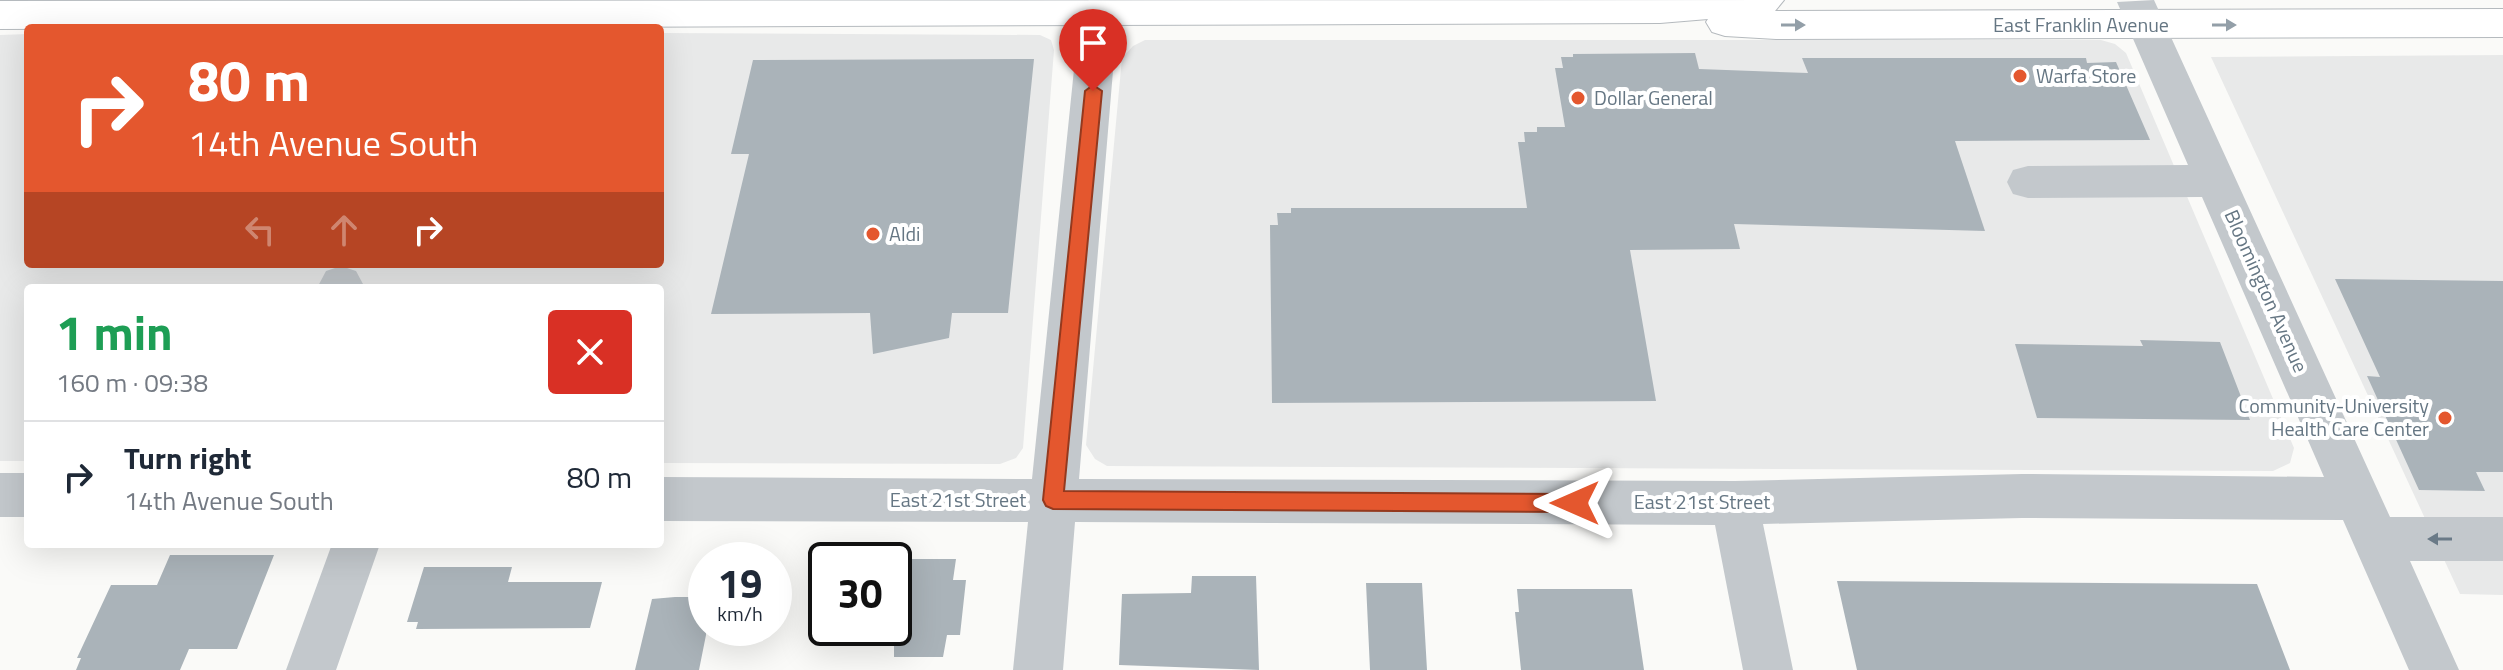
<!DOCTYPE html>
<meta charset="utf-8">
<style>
:root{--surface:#fff;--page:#f6f6f7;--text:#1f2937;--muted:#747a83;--line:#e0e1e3}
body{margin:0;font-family:"Titillium Web",sans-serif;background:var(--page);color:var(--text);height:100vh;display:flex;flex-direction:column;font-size:30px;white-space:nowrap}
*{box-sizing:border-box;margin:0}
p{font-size:26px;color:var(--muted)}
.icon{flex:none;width:44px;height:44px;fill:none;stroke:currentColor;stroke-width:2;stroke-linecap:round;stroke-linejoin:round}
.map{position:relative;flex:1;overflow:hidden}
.panel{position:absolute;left:24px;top:284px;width:640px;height:264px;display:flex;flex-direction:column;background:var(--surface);border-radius:8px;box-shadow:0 8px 32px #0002}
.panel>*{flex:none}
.banner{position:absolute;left:24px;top:24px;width:640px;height:244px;border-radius:8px;box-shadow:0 8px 32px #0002;background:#e4572e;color:#fff;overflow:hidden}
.speed{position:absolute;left:688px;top:542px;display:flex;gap:16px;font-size:40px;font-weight:700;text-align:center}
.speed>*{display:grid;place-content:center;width:104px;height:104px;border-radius:50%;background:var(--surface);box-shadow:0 8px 32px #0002;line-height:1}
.speed small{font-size:20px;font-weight:400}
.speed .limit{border:4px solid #111;border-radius:12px;background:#fff;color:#111}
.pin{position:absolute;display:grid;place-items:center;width:68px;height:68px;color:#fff;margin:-82px -34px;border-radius:50% 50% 50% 0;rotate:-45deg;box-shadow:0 0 8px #0007}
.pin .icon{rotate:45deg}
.me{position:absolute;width:88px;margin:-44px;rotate:270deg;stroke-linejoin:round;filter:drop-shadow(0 0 6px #0008)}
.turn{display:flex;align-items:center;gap:28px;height:168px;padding:0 32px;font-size:36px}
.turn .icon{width:104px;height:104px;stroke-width:2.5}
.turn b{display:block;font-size:56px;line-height:68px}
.lanes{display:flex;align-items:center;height:76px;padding:0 32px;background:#0003;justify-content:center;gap:40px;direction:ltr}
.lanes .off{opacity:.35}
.round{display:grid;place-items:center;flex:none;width:84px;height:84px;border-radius:8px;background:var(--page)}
.overview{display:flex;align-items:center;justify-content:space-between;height:136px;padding:0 32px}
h1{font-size:48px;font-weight:700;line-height:60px;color:#1e9e55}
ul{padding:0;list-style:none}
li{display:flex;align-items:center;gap:24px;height:112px;padding:0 32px;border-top:2px solid var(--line)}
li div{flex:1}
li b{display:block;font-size:30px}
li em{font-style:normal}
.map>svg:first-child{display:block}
</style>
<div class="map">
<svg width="2503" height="670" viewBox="0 0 2503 670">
<rect width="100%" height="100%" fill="#fafaf8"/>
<path fill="#e8e9e9" d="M660,33L1040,35L1051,40L1054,50L1023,448L1016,458L1000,464L660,463V288H28V461H0V35L28,34V264H660Z
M1145,40H2101L2115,44L2126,53L2294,448L2290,463L2273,471L1107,466L1095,459L1086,445L1122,58L1133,46Z
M2503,55V595L2460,594L2211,57Z"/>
<path fill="#aab3b9" d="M1695,53L1699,69L1808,73L1802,58H2086L2087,63L2116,62L2150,140L1955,141L1985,231L1734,224L1740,249L1630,250L1656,401L1272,403L1270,225H1278L1277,213H1291V208H1527L1518,142H1525L1524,132H1537V127H1565L1555,68H1563L1561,57H1573V54Z
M1034,59L1008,313H952L949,338L873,354L870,313L711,314L749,154H731L753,60Z
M2335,279L2503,281V472H2476L2485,491L2419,490L2367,376L2380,377Z
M2140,340L2220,342L2250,420L2037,418L2015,344L2143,346Z
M170,555H274L237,649H189L180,670H76L81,658H77L111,585H157Z
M894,559H956L953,580H966L960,635H947L943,657H894Z
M424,567H512L508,582H602L590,628L416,629L418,622H407Z
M1192,576H1256L1259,670L1119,665L1122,594L1191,593Z
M1837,581L2257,584L2290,670H1857Z
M1366,583H1422L1427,670H1370Z
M1517,589H1632L1644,670H1521L1515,612H1519Z
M675,597H706V635L699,670H635L652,599Z"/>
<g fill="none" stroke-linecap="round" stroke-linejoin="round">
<defs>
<path id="major" d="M1784,0L1775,11L2503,9V37L1776,39L1725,36L1712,32L1706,22L1708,19L1660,23L0,29V1Z"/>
</defs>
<use href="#major" stroke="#b5babe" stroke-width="2"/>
<path fill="#c3c8cc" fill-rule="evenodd" d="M1089,0L1112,1L1118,11L1079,479L1735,481L2022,474L2324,477L2202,197L2028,198L2013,194L2007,182L2013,170L2028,166L2188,165L2117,2L2154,0L2390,517H2503V561H2410L2459,670H2409L2343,520L2022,518L1763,524L1793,670H1743L1715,525L1075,522L1063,670H1013L1028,522L660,521V477L1032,479L1080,11Z
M341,266L356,271L363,284L361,288H317L326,271Z
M0,473H28V517H0Z
M332,544H380L336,670H286Z"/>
<use href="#major" fill="#fff" fill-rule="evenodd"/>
</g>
<defs><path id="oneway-solid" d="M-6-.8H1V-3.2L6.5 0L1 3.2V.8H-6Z" transform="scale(2)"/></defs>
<g fill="#939fa8">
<use href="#oneway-solid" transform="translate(1793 25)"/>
<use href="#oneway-solid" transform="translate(2224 25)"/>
</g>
<use fill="#6a7a87" href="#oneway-solid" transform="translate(2440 539) rotate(180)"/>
<path fill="#e4572e" stroke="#94391e" stroke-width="2" d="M1093,85L1102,91L1064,491L1575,494L1582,496L1585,503L1582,509L1575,512L1053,509L1046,506L1043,500L1085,91Z"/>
<g fill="#e4572e" stroke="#fff" stroke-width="3">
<circle cx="2020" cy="76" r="8"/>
<circle cx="1578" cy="98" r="8"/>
<circle cx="873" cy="234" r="8"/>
<circle cx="2445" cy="418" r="8"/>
</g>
<g text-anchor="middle" stroke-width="8" stroke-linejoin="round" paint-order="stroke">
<g font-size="20" fill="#657683" stroke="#fff">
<text x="2081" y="32">East Franklin Avenue</text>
<text transform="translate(2266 291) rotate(66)" y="7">Bloomington Avenue</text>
<text x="958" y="507">East 21st Street</text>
<text x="1702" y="509">East 21st Street</text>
</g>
<g font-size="20" fill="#657683" stroke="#fff" text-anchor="start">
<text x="2036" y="83">Warfa Store</text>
<text x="1594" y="105">Dollar General</text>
<text x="889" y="241">Aldi</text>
<text x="2429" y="413" text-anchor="end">Community-University<tspan x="2429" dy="23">Health Care Center</tspan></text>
</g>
</g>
</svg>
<div class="speed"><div>19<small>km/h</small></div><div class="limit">30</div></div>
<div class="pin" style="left:1093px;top:91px;background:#d93025"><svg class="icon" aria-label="arrive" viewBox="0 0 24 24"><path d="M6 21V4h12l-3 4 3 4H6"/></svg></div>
<svg class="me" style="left:1575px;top:503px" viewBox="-20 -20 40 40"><path d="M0-17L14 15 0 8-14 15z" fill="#e4572e" stroke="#fff" stroke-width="4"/></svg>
<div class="banner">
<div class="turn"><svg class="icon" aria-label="right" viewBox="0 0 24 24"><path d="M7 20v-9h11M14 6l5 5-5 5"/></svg><div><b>80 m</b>14th Avenue South</div></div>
<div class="lanes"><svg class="icon off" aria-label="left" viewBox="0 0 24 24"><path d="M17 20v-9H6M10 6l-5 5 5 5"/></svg><svg class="icon off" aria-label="ahead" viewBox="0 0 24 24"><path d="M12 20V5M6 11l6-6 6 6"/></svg><svg class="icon" aria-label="right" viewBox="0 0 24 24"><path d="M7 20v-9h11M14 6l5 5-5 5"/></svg></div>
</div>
<section class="panel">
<div class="overview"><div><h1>1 min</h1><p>160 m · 09:38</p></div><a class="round" style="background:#d93025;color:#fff"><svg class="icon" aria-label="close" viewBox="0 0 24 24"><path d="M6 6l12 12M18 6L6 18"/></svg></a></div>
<ul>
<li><svg class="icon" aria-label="right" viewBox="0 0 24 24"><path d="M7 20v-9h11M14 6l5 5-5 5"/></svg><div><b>Turn right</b><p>14th Avenue South</p></div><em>80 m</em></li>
</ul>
</section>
</div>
